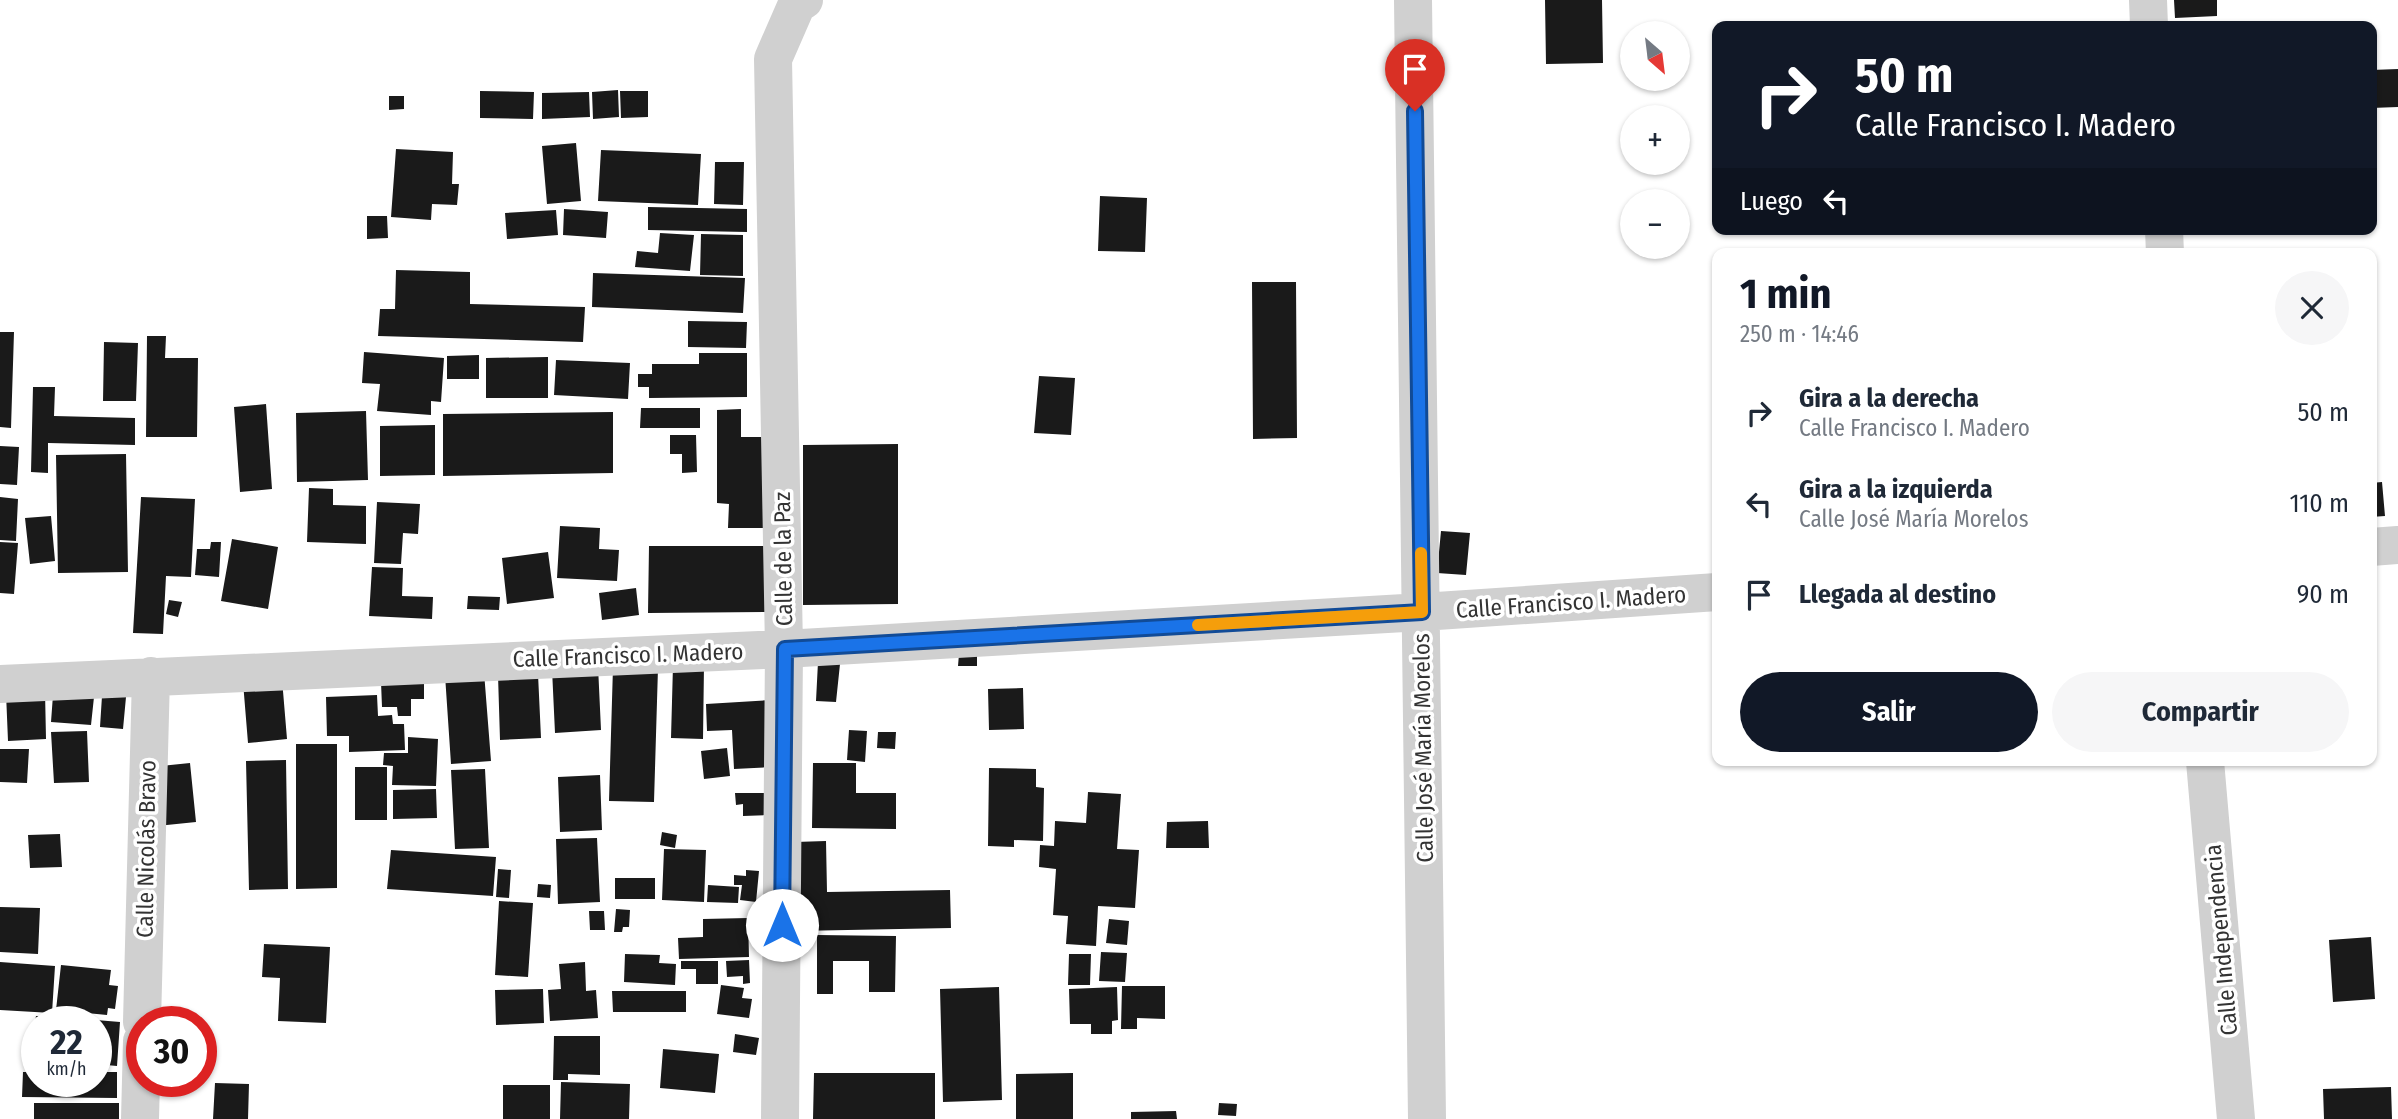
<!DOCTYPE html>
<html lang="es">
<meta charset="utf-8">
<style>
:root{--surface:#fff;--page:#f6f6f7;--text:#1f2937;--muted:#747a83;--accent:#111827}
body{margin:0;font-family:"Fira Sans Condensed",sans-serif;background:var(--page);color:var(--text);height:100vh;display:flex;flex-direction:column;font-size:26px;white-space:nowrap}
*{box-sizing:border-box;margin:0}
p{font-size:23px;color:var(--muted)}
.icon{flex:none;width:38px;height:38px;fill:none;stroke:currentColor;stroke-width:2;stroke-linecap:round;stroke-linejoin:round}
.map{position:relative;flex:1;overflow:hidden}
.details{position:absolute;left:1712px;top:248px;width:665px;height:518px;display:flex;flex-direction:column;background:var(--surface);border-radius:14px;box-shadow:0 2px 5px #0004}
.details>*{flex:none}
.guide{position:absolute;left:1712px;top:21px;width:665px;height:214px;border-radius:14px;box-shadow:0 2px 5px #0004;background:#111827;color:#fff;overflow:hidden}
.needle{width:46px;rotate:152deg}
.tools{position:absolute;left:1620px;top:21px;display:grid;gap:14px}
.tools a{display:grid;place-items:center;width:70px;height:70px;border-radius:50%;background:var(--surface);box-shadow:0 2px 5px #0004;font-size:35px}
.speed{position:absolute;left:21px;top:1006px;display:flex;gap:14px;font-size:35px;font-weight:700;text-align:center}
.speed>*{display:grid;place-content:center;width:91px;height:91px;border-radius:50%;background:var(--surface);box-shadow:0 2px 5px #0004;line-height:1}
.speed small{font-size:18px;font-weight:400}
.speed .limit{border:10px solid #d22;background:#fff;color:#111}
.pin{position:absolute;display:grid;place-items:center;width:60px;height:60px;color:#fff;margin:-72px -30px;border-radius:50% 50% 50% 0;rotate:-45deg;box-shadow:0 0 7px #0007}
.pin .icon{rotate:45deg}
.me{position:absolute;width:77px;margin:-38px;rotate:0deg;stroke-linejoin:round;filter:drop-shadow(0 0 5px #0008)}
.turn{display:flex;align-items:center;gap:24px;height:147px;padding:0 28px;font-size:32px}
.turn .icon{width:91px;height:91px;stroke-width:2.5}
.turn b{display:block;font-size:49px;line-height:60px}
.then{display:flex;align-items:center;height:66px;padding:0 28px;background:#0003;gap:14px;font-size:26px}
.round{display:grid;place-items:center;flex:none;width:74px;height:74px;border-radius:37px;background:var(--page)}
.headline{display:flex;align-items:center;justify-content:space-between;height:119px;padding:0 28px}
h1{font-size:42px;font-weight:700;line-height:52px;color:var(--accent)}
.primary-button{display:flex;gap:14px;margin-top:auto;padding:14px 28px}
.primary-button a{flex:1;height:80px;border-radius:42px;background:var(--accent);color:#fff;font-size:28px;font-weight:700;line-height:80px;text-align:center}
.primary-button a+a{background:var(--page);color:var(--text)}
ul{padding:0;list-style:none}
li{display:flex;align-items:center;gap:21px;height:91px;padding:0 28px}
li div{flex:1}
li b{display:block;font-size:26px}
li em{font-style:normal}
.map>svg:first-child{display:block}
</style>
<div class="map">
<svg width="2398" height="1119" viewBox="0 0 2398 1119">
<rect width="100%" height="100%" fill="#fff"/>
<path fill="#1a1a1a" d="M1545,0H1602L1603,63L1546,64Z
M2174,0H2217V16L2175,18Z
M2398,69V107L2371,108V70Z
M618,90L619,117L593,119L592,92Z
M480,91L534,92L533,119L480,118Z
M620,91H648V117L621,118Z
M589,92L590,117L542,119V93Z
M389,96H404V109L389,110Z
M576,143L581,201L547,204L542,146Z
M396,149L453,152L452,184H459L457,205L432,204L431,220L391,217Z
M601,150L701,154L698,205L598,201Z
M715,162H744L743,205L714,204Z
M1100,196L1147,198L1145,252L1098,251Z
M648,207L747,209V232L648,230Z
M564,209L608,212L606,238L563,235Z
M556,210L558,235L507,239L505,213Z
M367,216H387L388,238L367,239Z
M660,233L694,235L690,271L635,267L637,251L658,253Z
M701,234L743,235V276L700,275Z
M396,270L470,272V304L585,307L583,342L378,336L380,309H395Z
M593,273L745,278L743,313L592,307Z
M1252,282H1296L1297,438L1253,439Z
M688,321L747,322L746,348L688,347Z
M0,332H14L11,428L0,427Z
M147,336H166L165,358H198L197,437H146Z
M104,342L138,343L136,401H103Z
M364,352L444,358L441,402L431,401V415L377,411L380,384L362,383Z
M699,353H747V397L649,398V387H638V374H652V364H699Z
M479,355V379H447V356Z
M548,357V398H486V358Z
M556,360L630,363L628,399L554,395Z
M1039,376L1075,378L1071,435L1034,433Z
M33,387H55L54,416L135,418V445L48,443V473L31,472Z
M266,404L272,489L240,492L234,407Z
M641,408H700V428H640Z
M741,409V437H765L766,528H728L729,504L717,503V410Z
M366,411L368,480L297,482L296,413Z
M613,412V473L443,476V414Z
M435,425V475L380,476V426Z
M670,435H696L697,472L682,473V454H670Z
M898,444V604L803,605V445Z
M0,446L19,447L17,485L0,484Z
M126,454L128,572L58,573L56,455Z
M2382,482L2385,516L2371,517V483Z
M309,488L333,489V505L366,506V544L307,542Z
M0,497L18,499L16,541L0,540Z
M141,497L195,499L191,577L166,576L163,634L133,633Z
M377,502L420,504L418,534L403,533L401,564L374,563Z
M51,516L55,561L30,564L25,518Z
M560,526L600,528L599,549L619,550L617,581L557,578Z
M1441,531L1470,533L1466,575L1437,573Z
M232,539L278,547L268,609L221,601Z
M0,542L18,543L14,594L0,593Z
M211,542H221L219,577L195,575L197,549H210Z
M649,546H771V612L648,613Z
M548,552L554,598L507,604L502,558Z
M372,567L403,568L402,596L433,597L432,619L369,616Z
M636,588L639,615L602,620L599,593Z
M468,596L500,597L499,610L467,609Z
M169,600L182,602L178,617L166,614Z
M959,654H977V666H958Z
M818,662L840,664L836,702L816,701Z
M673,665H704L703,739L671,738Z
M598,666L601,730L555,733L552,669Z
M613,667L658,668L654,802L609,801Z
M484,672L491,761L451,764L445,675Z
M538,674L541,738L500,740L498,675Z
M282,679L287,739L248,743L243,682Z
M381,682H424V699H411V716H398L397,707H382Z
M1023,688L1024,729L989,730L988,689Z
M45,691L46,739L8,741L6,693Z
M53,695L94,697L91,725L51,722Z
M377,695L378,716L392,715L393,724H404L405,750L349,752V736H327L326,697Z
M102,696L126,697L123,729L100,727Z
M770,700L773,767L734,769L732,730L707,731L706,704Z
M849,730L867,731L865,762L847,760Z
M87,731L89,782L54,783L51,732Z
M878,732H896L895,749L877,748Z
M408,737L438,739L436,786L392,785L393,766L383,765L384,753H408Z
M296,744H337V888L296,889Z
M727,748L730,776L704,779L701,751Z
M0,749H29L27,783L0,782Z
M286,760L288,889L249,890L246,761Z
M190,763L196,822L157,826L151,767Z
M813,763H856V793H896V829L812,828Z
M355,767H387V820H355Z
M989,768L1036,769V787L1044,788L1043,841L1014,840V847L988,846Z
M485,769L489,848L455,849L451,770Z
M600,775L602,830L560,832L558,777Z
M436,789L437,818L393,819V790Z
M1088,792L1121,794L1117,849L1139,850L1135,908L1098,906L1096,946L1066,944L1068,916L1053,915L1056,869L1039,867L1040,845L1054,846L1055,821L1086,823Z
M735,793H767V815L743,816V804L736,805Z
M1208,821L1209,848H1166L1167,822Z
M662,832L677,835L675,848L660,845Z
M60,834L62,867L30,868L28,835Z
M597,838L600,902L558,904L556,839Z
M826,841L827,892L950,890L951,928L796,931L795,842Z
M664,849L706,850L704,902L662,900Z
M391,850L496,857L493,896L387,889Z
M498,869L511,870L509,898L496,897Z
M746,870L759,871L756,902L740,900L742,885H734V875L746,876Z
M615,878H655V899H615Z
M538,884L551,885L550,898L537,897Z
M708,885L739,887L738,903L707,902Z
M499,901L533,903L528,977L495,975Z
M0,907L40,908L38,954L0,952Z
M616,909L630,910L629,927H623L622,932H614Z
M589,911H604L605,930H590Z
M748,918L749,957L679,959L678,938L703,937V919Z
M1109,919L1129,921L1127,945L1106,943Z
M817,935L896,936L895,992H869V961H833V994H817Z
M2371,937L2375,999L2333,1002L2329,940Z
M264,944L330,947L326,1023L278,1021L280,978L262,977Z
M1101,952L1127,953L1125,982L1099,981Z
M625,954L660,955L659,963L676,964L675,985L624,982Z
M1069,954H1091L1090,985H1068Z
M749,960L750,983L743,984V976L727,977L726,961Z
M681,961H718V984H696V969H681Z
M0,962L55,966L52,1013L0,1010Z
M585,962L586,991L596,990L598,1018L550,1021L548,990L561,989L559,964Z
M61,965L111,970L109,985L118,986L115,1009L108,1008L107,1015L56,1010Z
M721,985L744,988L742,998L752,999L749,1018L717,1014Z
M1122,986H1165V1019L1137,1018V1029H1121Z
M999,987L1002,1100L943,1102L940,989Z
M1117,987L1118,1020L1112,1021V1034H1091V1024H1070L1069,989Z
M543,989L544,1023L496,1025L495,990Z
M612,991H686V1012H613Z
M36,1016L91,1020V1022H35Z
M96,1020L120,1022L117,1066L96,1064Z
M735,1034L759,1038L756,1055L733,1052Z
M554,1036H600V1075L568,1074V1080H553Z
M663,1049L719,1054L715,1093L660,1088Z
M23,1072H37V1082H96V1072H117V1098L22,1097Z
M814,1073H935V1119H813Z
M1073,1073V1119H1016V1074Z
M561,1082L630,1084L629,1119H560Z
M215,1083L249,1084L248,1119H213Z
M503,1085H550V1119H503Z
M2391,1087L2392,1119H2324L2323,1089Z
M34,1103H119V1119H34Z
M1219,1103L1237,1104L1236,1116L1218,1115Z
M1176,1111L1177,1119H1131V1112Z"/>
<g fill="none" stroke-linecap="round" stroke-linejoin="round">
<path stroke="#d0d0d0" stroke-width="38" d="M1413,0L1427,1119
M2148,0L2149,26
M2164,229L2165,254
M2371,547L2398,545
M0,684L784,649L1422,612L1717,592
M2205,761L2236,1119
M142,1022L151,676
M140,1119L142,1041
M780,1119L784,649L773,59L797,4L804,0"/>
</g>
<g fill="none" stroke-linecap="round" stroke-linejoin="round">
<defs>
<path id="route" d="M782,925L785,649L1422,612L1415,111"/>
</defs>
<use href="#route" stroke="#114b97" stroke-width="18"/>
<use href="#route" stroke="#1a73e8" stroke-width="12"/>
<path stroke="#f59e0b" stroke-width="12" d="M1198,625L1422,612L1421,553"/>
</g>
<g text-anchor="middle" stroke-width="7" stroke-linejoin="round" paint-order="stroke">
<g font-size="23" fill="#333" stroke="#fff">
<text transform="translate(783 559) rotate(-91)" y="8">Calle de la Paz</text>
<text transform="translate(1571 602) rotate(-4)" y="8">Calle Francisco I. Madero</text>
<text transform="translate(628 655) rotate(-2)" y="8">Calle Francisco I. Madero</text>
<text transform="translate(1423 748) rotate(-91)" y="8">Calle José María Morelos</text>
<text transform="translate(146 849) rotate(-89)" y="8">Calle Nicolás Bravo</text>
<text transform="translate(2221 940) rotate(-95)" y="8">Calle Independencia</text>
</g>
</g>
</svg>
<div class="tools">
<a><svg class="needle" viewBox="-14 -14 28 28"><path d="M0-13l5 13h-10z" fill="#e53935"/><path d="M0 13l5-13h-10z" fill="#747a83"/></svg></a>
<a>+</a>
<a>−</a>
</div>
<div class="speed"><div>22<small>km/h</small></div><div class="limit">30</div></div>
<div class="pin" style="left:1415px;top:111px;background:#d93025"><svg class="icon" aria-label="arrive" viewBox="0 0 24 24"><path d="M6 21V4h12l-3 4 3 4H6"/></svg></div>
<svg class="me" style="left:782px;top:925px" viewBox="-20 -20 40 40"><circle r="19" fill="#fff"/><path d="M0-13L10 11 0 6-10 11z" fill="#1a73e8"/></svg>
<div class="guide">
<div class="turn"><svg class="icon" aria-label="right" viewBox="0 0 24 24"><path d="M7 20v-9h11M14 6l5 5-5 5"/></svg><div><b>50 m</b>Calle Francisco I. Madero</div></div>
<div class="then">Luego<svg class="icon" aria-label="left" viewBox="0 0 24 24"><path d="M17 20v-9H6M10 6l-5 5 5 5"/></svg></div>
</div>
<section class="details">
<div class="headline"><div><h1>1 min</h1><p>250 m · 14:46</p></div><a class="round"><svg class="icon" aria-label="close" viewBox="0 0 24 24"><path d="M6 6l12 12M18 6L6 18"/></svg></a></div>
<ul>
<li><svg class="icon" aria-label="right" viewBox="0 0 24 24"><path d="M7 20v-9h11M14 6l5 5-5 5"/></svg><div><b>Gira a la derecha</b><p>Calle Francisco I. Madero</p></div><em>50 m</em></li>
<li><svg class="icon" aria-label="left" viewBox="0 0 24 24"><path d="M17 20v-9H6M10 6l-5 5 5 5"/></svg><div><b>Gira a la izquierda</b><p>Calle José María Morelos</p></div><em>110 m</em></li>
<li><svg class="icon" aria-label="arrive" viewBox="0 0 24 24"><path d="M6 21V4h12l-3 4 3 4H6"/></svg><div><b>Llegada al destino</b></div><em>90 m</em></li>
</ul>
<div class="primary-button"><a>Salir</a><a>Compartir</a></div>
</section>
</div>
